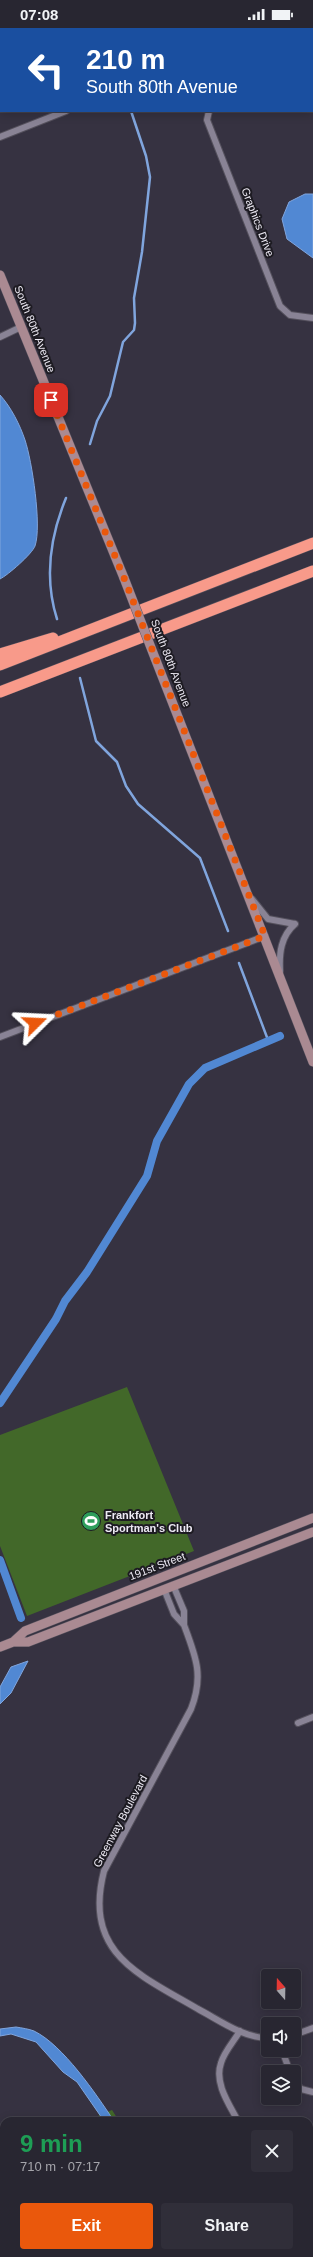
<!DOCTYPE html>
<meta charset="utf-8">
<style>
:root{--surface:#282631;--page:#302e39;--text:#f1f3f6;--muted:#a5a5ab;--line:#44434d;--accent:#ea580c}
body{margin:0;font-family:Helvetica,sans-serif;background:var(--page);color:var(--text);height:100vh;display:flex;flex-direction:column;font-size:15px;white-space:nowrap}
*{box-sizing:border-box;margin:0}
p{font-size:13px;color:var(--muted)}
.icon{flex:none;width:22px;height:22px;fill:none;stroke:currentColor;stroke-width:2;stroke-linecap:round;stroke-linejoin:round}
.map{position:relative;flex:1;overflow:hidden}
.details{position:absolute;left:0px;top:2089px;width:313px;height:140px;display:flex;flex-direction:column;background:var(--surface);border-radius:12px 12px 0 0;box-shadow:0 2px 10px #0003,0 0 0 1px var(--line)}
.details>*{flex:none}
.hud{position:absolute;left:0px;top:0px;width:313px;height:84px;box-shadow:0 2px 10px #0003,0 0 0 1px var(--line);background:#1a4fa0;color:#fff;overflow:hidden}
.needle{width:26px;rotate:340deg}
.controls{position:absolute;left:261px;top:1941px;display:grid;gap:8px}
.controls a{display:grid;place-items:center;width:40px;height:40px;border-radius:4px;background:var(--surface);box-shadow:0 2px 10px #0003,0 0 0 1px var(--line);font-size:20px}
.pin{position:absolute;display:grid;place-items:center;width:34px;height:34px;color:#fff;margin:-17px;border-radius:8px;box-shadow:0 2px 6px #0006}
.me{position:absolute;width:44px;margin:-22px;rotate:69deg;stroke-linejoin:round;filter:drop-shadow(0 0 3px #0008)}
.turn{display:flex;align-items:center;gap:14px;height:84px;padding:0 20px;font-size:18px}
.turn .icon{width:52px;height:52px;stroke-width:2.5}
.turn b{display:block;font-size:28px;line-height:34px}
.round{display:grid;place-items:center;flex:none;width:42px;height:42px;border-radius:4px;background:var(--page)}
.headline{display:flex;align-items:center;justify-content:space-between;height:68px;padding:0 20px}
h1{font-size:24px;font-weight:700;line-height:30px;color:#1e9e55}
.cta{display:flex;gap:8px;margin-top:auto;padding:8px 20px}
.cta a{flex:1;height:46px;border-radius:4px;background:var(--accent);color:#fff;font-size:16px;font-weight:700;line-height:46px;text-align:center}
.cta a+a{background:var(--page);color:var(--text)}
.status{display:flex;justify-content:space-between;align-items:center;height:28px;padding:0 20px;background:var(--surface);direction:ltr}
.status svg{height:11px;fill:currentColor}
.map>svg:first-child{display:block}
</style>
<div class="status"><b>07:08</b><svg viewBox="0 0 49 12"><path d="M0 12V9h3v3zM5 12V6h3v6zM10 12V3h3v9zM15 12V0h3v12zM26 1h20v11H26zM47 4h2v5h-2z"/></svg></div>
<div class="map">
<svg width="313" height="2229" viewBox="0 0 313 2229">
<rect width="100%" height="100%" fill="#363241"/>
<path fill="#426829" d="M127,1359L194,1523L27,1588L0,1518V1407Z
M112,2082L119,2093H86Z
M4,2128V2225H163V2229H0V2129Z"/>
<path fill="#5188d3" stroke="#80a5dd" d="M305,166H313V230L287,211L282,191L289,174Z
M0,367C11,379 20,397 25,412C32,433 42,498 35,518C32,526 8,547 0,551Z
M28,1633L11,1665L0,1676V1659L11,1639Z
M16,1999C22,2000 29,2001 34,2003C63,2017 96,2066 114,2093H104L77,2054L63,2044L36,2014L11,2006L0,2008V2001Z"/>
<g fill="none" stroke-linecap="round" stroke-linejoin="round">
<path stroke="#80a5dd" stroke-width="2.5" d="M117,0V1
M90,416L97,393L110,368L123,314L134,302L135,295L134,270L142,224L150,149L146,128L131,83
M57,591C44,550 50,509 66,470
M80,650L96,713L117,734L126,758L138,776L200,830L228,903
M239,935L268,1012"/>
<path stroke="#5188d3" stroke-width="8" d="M0,1375L56,1291L65,1273L87,1244L147,1148L157,1113L189,1056L205,1040L280,1008
M0,1532L21,1590"/>
<defs>
<path id="street" d="M276,1L279,0
M209,83L207,92L280,278L290,287L313,290
M0,109L66,83
M0,309L21,299
M252,871L268,891L295,896
M280,943C279,925 281,908 295,896
M0,1009L265,908
M164,1561L174,1586L184,1597V1583L173,1557
M184,1597C196,1629 204,1648 191,1681L104,1843C83,1925 138,1946 198,1981C219,1992 243,2010 268,2010
M298,1695L313,1689
M294,2007L313,2000
M282,2022L290,2044
M294,2053L301,2061L313,2064
M238,2093C229,2076 214,2055 221,2035C224,2024 234,2013 240,2003
M309,2196L313,2194
M257,2229L262,2225"/>
<path id="secondary" d="M0,247L124,550
M155,630L313,1034
M13,1614H28L313,1504
M0,1619L13,1614L25,1603L313,1490"/>
<path id="highway" d="M0,626L53,610
M0,637L313,515
M0,664L313,543"/>
</defs>
<use href="#street" stroke="#54505c" stroke-width="8"/>
<use href="#secondary" stroke="#54505c" stroke-width="10"/>
<use href="#highway" stroke="#54505c" stroke-width="12"/>
<use href="#street" stroke="#898395" stroke-width="6"/>
<use href="#secondary" stroke="#aa8a92" stroke-width="9"/>
<use href="#highway" stroke="#f89a8a" stroke-width="11"/>
<defs>
<path id="secondary-bridge" d="M124,550L155,630"/>
</defs>
<use href="#secondary-bridge" stroke="#54505c" stroke-width="10" stroke-linecap="butt"/>
<use href="#secondary-bridge" stroke="#aa8a92" stroke-width="9"/>
</g>
<g fill="none" stroke-linecap="round" stroke-linejoin="round">
<path stroke="#ea580c" stroke-width="7" stroke-dasharray="0 12.6" d="M35,995L265,908L124,550L51,372"/>
</g>
<defs>
<symbol id="stadium-disc" viewBox="-11 -11 22 22"><circle r="9.5" fill="#2e9e5b" stroke="#1d1b22"/><path d="M0-5a6.5 5 0 1 0 0 10a6.5 5 0 1 0 0-10ZM-3.5-1.8h7v3.6h-7Z" fill="#fff"/></symbol>
</defs>
<g fill-rule="evenodd">
<use href="#stadium-disc" x="80" y="1482" width="22" height="22"/>
</g>
<g text-anchor="middle" stroke-width="4" stroke-linejoin="round" paint-order="stroke">
<g font-size="11" fill="#edeaf4" stroke="#1d1b22">
<text transform="translate(258 194) rotate(69)" y="4">Graphics Drive</text>
<text transform="translate(35 301) rotate(68)" y="4">South 80th Avenue</text>
<text transform="translate(171 635) rotate(69)" y="4">South 80th Avenue</text>
<text transform="translate(157 1538) rotate(-21)" y="4">191st Street</text>
<text transform="translate(120 1793) rotate(-62)" y="4">Greenway Boulevard</text>
</g>
<g font-size="11" font-weight="bold" fill="#edeaf4" stroke="#1d1b22" text-anchor="start">
<text x="105" y="1491">Frankfort<tspan x="105" dy="13">Sportman's Club</tspan></text>
</g>
</g>
</svg>
<div class="controls">
<a><svg class="needle" viewBox="-14 -14 28 28"><path d="M0-13l5 13h-10z" fill="#e53935"/><path d="M0 13l5-13h-10z" fill="#a5a5ab"/></svg></a>
<a><svg class="icon" aria-label="sound" viewBox="0 0 24 24"><path d="M4 9h4l5-4v14l-5-4H4zM17 9q2 3 0 6"/></svg></a>
<a><svg class="icon" aria-label="layers" viewBox="0 0 24 24"><path d="M12 4l9 5-9 5-9-5zM3 14l9 5 9-5"/></svg></a>
</div>
<div class="pin" style="left:51px;top:372px;background:#d93025"><svg class="icon" aria-label="arrive" viewBox="0 0 24 24"><path d="M6 21V4h12l-3 4 3 4H6"/></svg></div>
<svg class="me" style="left:35px;top:995px" viewBox="-20 -20 40 40"><path d="M0-17L14 15 0 8-14 15z" fill="#ea580c" stroke="#fff" stroke-width="4"/></svg>
<div class="hud">
<div class="turn"><svg class="icon" aria-label="left" viewBox="0 0 24 24"><path d="M17 20v-9H6M10 6l-5 5 5 5"/></svg><div><b>210 m</b>South 80th Avenue</div></div>
</div>
<section class="details">
<div class="headline"><div><h1>9 min</h1><p>710 m · 07:17</p></div><a class="round"><svg class="icon" aria-label="close" viewBox="0 0 24 24"><path d="M6 6l12 12M18 6L6 18"/></svg></a></div>
<div class="cta"><a>Exit</a><a>Share</a></div>
</section>
</div>
